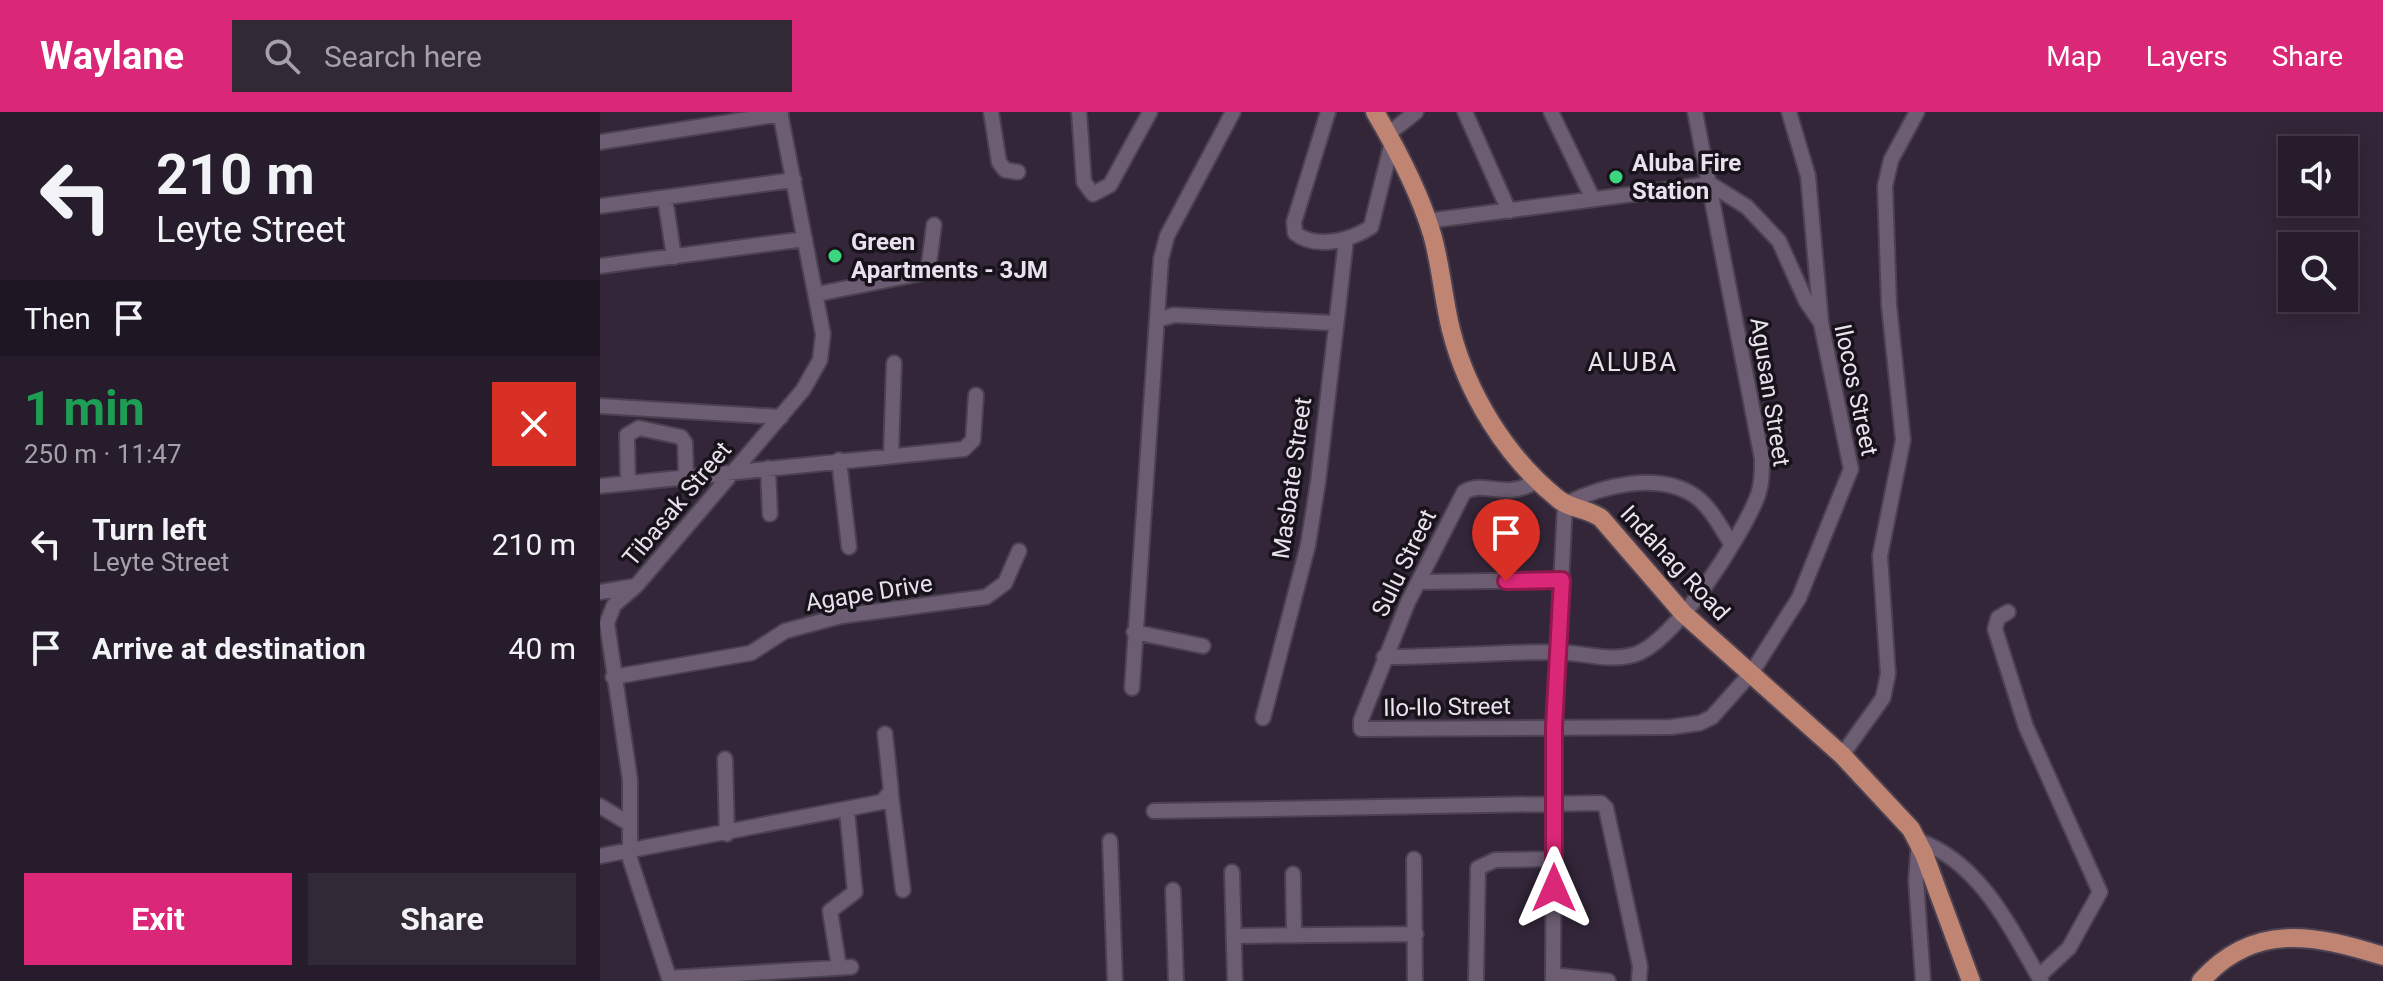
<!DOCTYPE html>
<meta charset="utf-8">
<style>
:root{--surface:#261c2b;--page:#322937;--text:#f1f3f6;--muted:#a4a1a9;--line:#423a47;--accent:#db2777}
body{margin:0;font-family:Roboto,sans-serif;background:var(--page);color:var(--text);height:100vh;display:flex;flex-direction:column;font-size:30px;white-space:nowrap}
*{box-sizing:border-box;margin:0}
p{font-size:26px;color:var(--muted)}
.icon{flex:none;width:44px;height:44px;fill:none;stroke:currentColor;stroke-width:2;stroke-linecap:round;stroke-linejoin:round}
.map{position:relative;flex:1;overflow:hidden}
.panel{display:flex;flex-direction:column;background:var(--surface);width:600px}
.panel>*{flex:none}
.top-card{background:#261c2b;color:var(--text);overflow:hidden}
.tools{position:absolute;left:1678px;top:24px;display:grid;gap:16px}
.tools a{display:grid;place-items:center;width:80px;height:80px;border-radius:0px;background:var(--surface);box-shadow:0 4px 20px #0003,0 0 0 2px var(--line);font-size:40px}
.pin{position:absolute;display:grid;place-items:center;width:68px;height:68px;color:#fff;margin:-82px -34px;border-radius:50% 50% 50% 0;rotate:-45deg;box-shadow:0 0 8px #0007}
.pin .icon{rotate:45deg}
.me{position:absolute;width:88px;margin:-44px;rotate:0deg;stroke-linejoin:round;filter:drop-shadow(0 0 6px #0008)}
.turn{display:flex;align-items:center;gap:28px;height:168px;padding:0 24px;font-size:36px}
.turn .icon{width:104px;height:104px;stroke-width:2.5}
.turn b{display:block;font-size:56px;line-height:68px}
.then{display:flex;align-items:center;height:76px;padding:0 24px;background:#0003;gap:16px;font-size:30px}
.round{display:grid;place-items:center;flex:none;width:84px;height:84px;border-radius:0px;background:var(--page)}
.head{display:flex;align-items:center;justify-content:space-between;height:136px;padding:0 24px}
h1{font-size:48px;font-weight:700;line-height:60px;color:#1e9e55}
.button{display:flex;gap:16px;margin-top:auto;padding:16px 24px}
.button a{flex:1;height:92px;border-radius:0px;background:var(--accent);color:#fff;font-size:32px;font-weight:700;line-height:92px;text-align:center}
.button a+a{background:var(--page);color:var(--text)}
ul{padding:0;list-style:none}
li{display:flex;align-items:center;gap:24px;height:104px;padding:0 24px}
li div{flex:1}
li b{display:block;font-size:30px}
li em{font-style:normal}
header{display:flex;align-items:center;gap:48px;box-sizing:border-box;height:112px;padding:0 40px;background:var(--accent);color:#fff}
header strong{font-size:38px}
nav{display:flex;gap:44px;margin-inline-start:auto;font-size:28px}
.search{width:560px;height:72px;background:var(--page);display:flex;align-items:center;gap:20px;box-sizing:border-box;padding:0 28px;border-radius:0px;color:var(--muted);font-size:30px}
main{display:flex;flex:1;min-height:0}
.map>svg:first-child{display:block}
</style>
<header>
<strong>Waylane</strong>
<div class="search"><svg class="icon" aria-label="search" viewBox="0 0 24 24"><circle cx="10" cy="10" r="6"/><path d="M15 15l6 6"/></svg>Search here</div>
<nav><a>Map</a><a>Layers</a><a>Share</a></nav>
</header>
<main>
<section class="panel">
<div class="top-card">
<div class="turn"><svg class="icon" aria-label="left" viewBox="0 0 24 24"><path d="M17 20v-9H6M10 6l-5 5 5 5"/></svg><div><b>210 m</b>Leyte Street</div></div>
<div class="then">Then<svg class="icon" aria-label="arrive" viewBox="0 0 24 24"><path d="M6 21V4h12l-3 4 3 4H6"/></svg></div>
</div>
<div class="head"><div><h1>1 min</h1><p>250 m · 11:47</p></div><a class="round" style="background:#d93025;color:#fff"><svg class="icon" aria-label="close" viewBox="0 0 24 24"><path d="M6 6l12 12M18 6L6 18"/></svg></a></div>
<ul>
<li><svg class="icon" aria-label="left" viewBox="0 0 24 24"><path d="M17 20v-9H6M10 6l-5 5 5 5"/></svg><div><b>Turn left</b><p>Leyte Street</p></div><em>210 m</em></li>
<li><svg class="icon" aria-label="arrive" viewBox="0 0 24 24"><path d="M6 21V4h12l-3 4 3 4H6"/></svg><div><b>Arrive at destination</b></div><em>40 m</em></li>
</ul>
<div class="button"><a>Exit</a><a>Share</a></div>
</section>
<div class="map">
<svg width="1783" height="869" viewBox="0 0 1783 869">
<rect width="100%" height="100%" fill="#332639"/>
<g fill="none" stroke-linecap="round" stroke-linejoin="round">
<defs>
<path id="minor" d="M391,0L399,50L405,58L418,60
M479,0L484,70L493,82L510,73L550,0
M728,0L694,110L695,121C716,138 751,128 771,115L792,30
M865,0L909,99
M951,0L993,87
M1189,0L1208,64L1221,210
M788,22L816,0
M0,30L181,2
M65,86L74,145
M0,94L194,68
M827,109L1110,72L1147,95L1179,129L1206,189L1221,211L1251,357L1199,486L1152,560L1112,605L1100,611L1071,615L761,617V608L808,490L864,380C886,367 903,390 939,368
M0,154L205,127
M217,182L328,160L334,113
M557,208L574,203L734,211
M0,294L181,305
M291,343L294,251
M239,348L249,435
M168,356L170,402
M28,371L27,323L39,316L81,325L85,331L86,364
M0,374L364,337L373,328L376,283
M821,470L962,468
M0,480L35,474
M1408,500L1398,506L1395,517L1426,615L1500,780L1469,836L1439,864
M534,520L603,534
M784,545C841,545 898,540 955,540C980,540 1008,550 1033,543C1074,532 1143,423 1158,383C1162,371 1162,360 1162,347L1095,0
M13,565L151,541L185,519L241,504L386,485L405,471L419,439
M532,576L561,147L567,124L633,0
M663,606L708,433L718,370L746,128
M1242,643L1283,586L1288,562L1280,444L1303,328L1289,193L1285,74L1291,48L1317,0
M125,647L127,722
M291,683L303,778
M0,694L28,711
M554,699L1001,691L1006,696L1040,854L1039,869
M510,729L515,869
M0,744L282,690L291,679L285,622
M814,747L815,869
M632,760L635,869
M693,762L694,823
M573,778L576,869
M634,824L816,822
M239,855L230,799L255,780L247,699
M953,863L1008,869
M69,866L251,855
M70,869L30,747V668L7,511L14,493L36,474L203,278L220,248L223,222L180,0
M876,869L878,756L895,748L954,747
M953,869L954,615L965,392C1001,374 1058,359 1095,384C1111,395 1122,418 1132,433
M1323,869L1316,768L1319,729C1380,750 1411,817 1441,869"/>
<path id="major" d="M775,0C798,39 819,79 832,122C841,153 843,186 851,218C867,281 906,345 957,386C969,397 987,396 1001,406L1083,501L1242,643L1311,717L1324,742L1371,869
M1601,869C1654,809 1716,823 1783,844"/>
</defs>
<use href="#minor" stroke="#4c4151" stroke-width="18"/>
<use href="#major" stroke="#4c4151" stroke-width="22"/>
<use href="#minor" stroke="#6c5d72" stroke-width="14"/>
<use href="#major" stroke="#bf8572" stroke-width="18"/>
</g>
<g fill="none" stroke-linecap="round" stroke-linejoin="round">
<defs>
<path id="route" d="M906,469L962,468L954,615V776"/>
</defs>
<use href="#route" stroke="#8e194d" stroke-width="20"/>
<use href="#route" stroke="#db2777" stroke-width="14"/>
</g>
<g fill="#3bd77e" stroke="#18121a" stroke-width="3">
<circle cx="1016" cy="65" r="8"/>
<circle cx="235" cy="144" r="8"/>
</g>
<g text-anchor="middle" stroke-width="7" stroke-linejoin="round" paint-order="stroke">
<g font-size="24" font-weight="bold" fill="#e9e1ed" stroke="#18121a" text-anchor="start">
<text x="1032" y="59">Aluba Fire<tspan x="1032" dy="28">Station</tspan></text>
<text x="251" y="138">Green<tspan x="251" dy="28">Apartments - 3JM</tspan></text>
</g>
<g font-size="24" fill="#e9e1ed" stroke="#18121a">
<text transform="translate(1256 278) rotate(78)" y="8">Ilocos Street</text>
<text transform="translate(1170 280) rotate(81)" y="8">Agusan Street</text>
<text transform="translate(692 366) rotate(-82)" y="8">Masbate Street</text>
<text transform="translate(77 392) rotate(-50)" y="8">Tibasak Street</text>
<text transform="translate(804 451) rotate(-64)" y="8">Sulu Street</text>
<text transform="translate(1075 451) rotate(47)" y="8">Indahag Road</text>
<text transform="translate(269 481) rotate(-9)" y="8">Agape Drive</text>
<text transform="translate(847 595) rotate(-1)" y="8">Ilo-Ilo Street</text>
</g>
<g font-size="26" letter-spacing="2" fill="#e9e1ed" stroke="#18121a">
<text x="1033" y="259">ALUBA</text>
</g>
</g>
</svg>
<div class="tools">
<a><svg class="icon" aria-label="sound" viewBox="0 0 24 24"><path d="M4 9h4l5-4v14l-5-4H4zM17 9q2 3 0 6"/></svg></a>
<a><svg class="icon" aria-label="search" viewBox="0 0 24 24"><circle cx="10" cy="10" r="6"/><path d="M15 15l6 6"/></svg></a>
</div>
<div class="pin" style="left:906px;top:469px;background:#d93025"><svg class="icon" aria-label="arrive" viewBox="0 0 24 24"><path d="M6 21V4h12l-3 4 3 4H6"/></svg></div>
<svg class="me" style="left:954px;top:776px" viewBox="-20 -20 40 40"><path d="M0-17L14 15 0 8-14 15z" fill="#db2777" stroke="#fff" stroke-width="4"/></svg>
</div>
</main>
